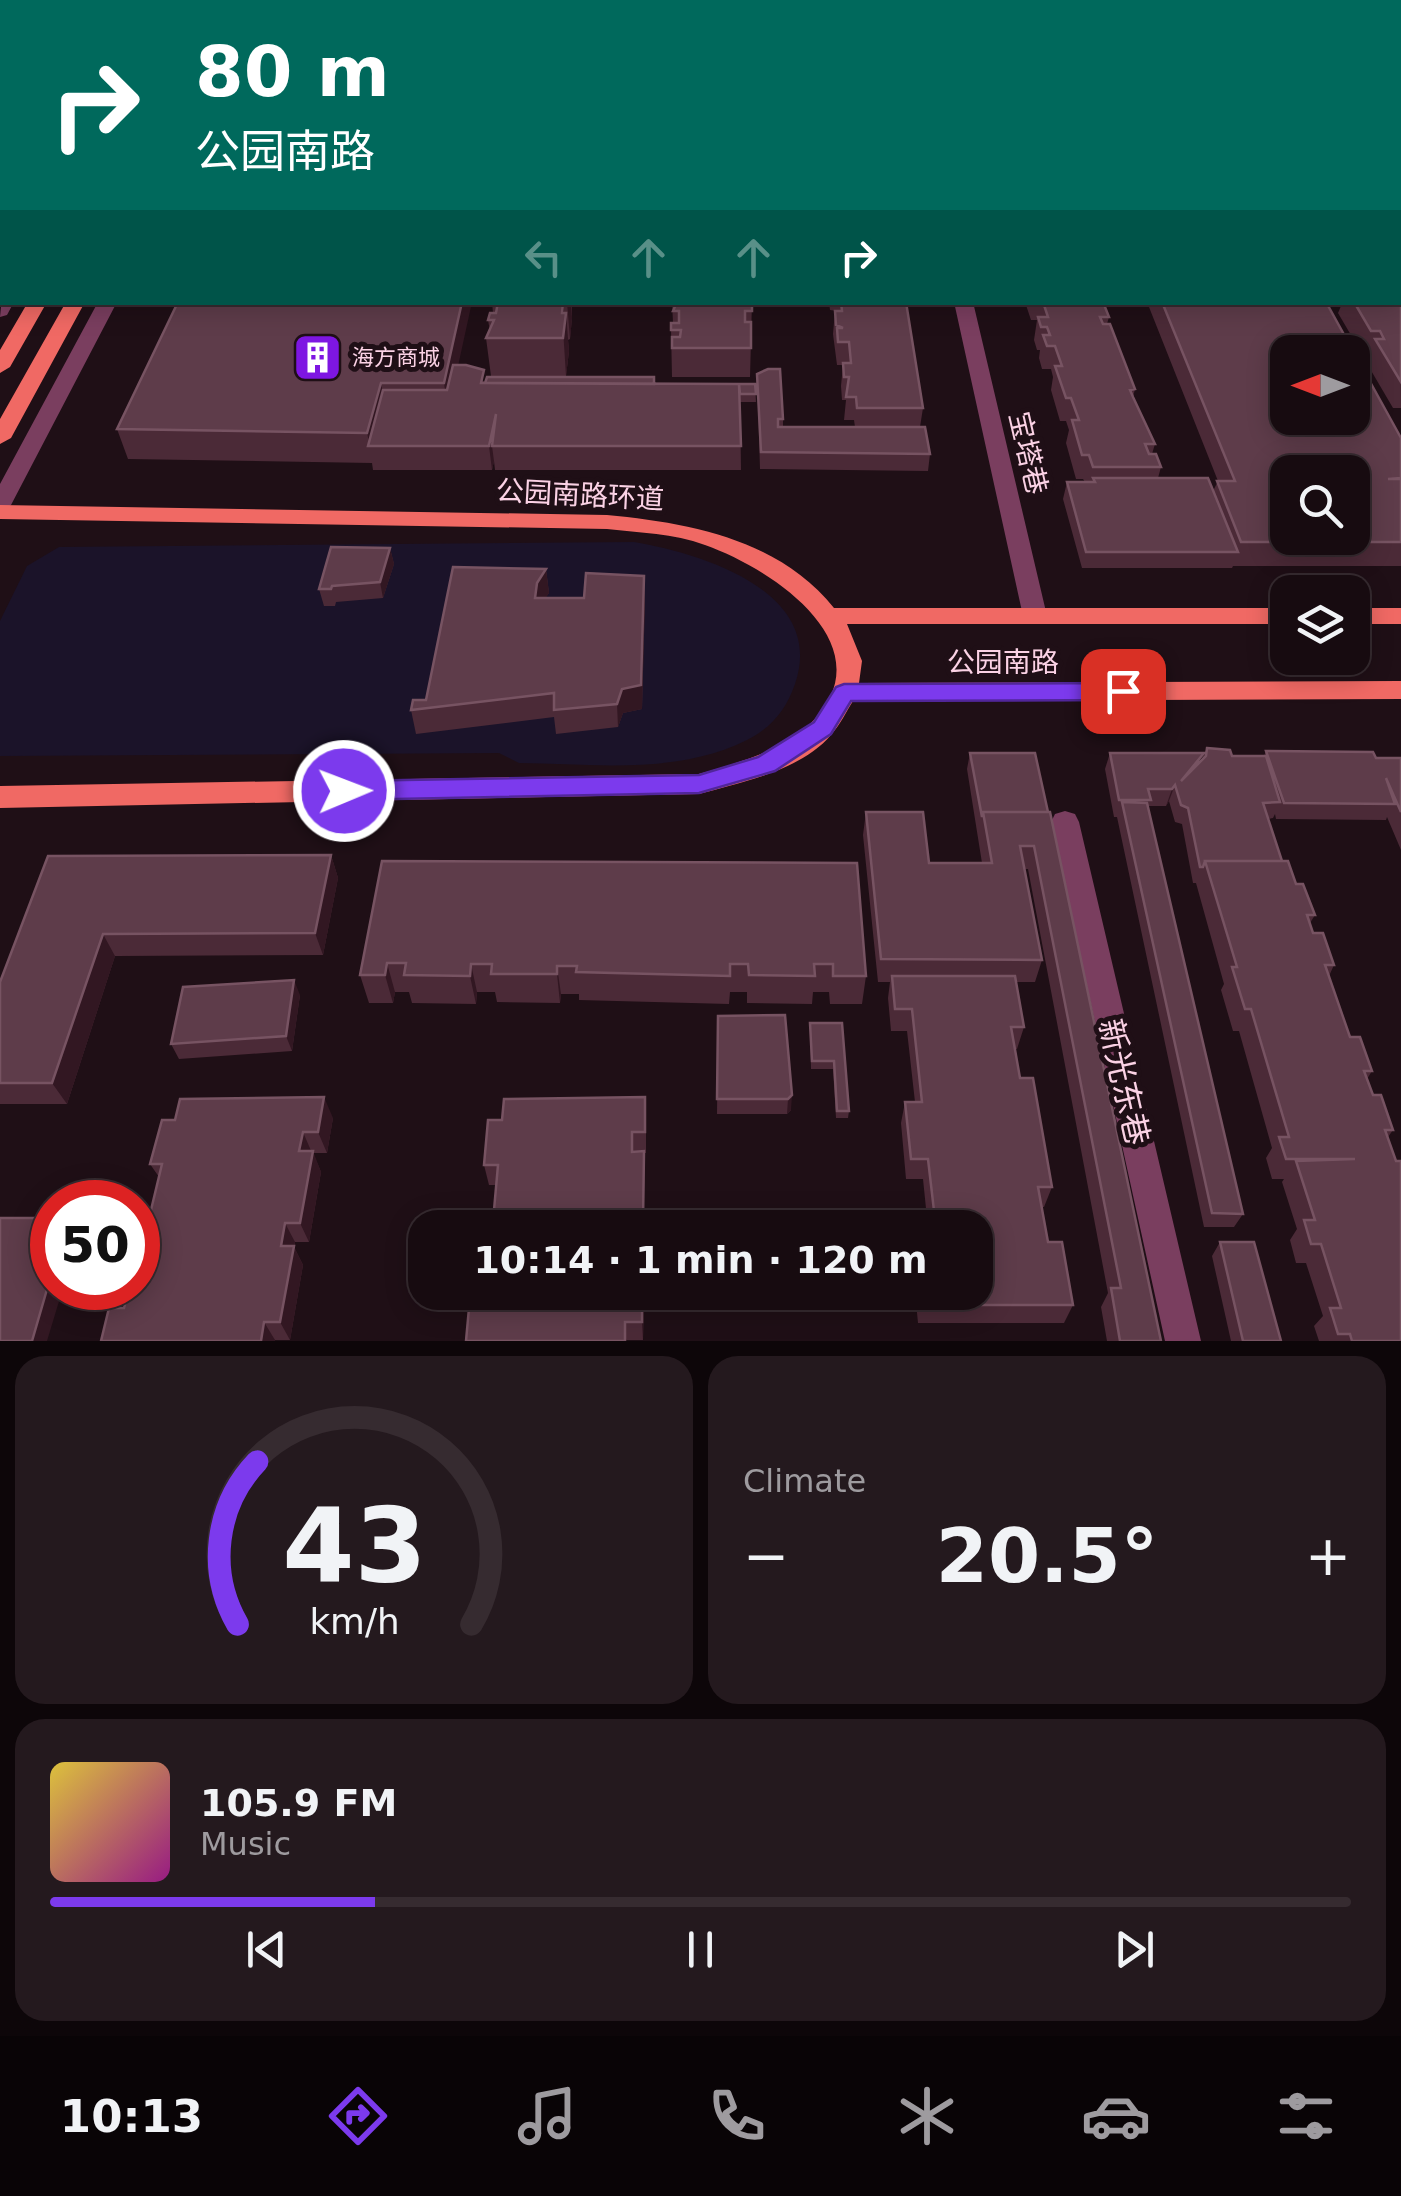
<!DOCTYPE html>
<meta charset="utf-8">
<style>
body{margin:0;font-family:"DejaVu Sans","Noto Sans SC",sans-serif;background:#24191e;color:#f1f3f6;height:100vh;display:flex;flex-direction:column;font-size:38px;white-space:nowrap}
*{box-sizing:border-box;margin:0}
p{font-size:32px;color:#9e9b9f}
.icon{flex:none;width:55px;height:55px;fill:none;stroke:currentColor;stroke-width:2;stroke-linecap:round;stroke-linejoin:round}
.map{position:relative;height:1341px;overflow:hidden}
.side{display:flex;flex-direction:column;gap:15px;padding:15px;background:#0d0609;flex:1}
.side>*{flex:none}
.hud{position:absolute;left:0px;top:0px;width:1402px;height:305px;box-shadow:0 5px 25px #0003,0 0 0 2px #362b30;background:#00695c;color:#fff;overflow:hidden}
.needle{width:65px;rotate:270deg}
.tools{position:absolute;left:1270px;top:335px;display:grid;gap:20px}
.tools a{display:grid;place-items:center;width:100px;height:100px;border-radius:20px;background:#170b10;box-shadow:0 5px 25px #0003,0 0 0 2px #362b30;font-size:50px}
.speed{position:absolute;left:30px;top:1180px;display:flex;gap:20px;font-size:50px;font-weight:700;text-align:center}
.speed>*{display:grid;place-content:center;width:130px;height:130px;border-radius:50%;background:#170b10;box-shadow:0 5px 25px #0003,0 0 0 2px #362b30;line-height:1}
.speed .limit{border:15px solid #d22;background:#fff;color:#111}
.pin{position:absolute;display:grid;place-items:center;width:85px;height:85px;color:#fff;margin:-42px;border-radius:20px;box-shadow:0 5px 15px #0006}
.me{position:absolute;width:110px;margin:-55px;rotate:89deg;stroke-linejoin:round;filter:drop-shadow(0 0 8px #0008)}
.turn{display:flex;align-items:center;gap:35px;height:210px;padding:0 30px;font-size:45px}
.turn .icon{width:130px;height:130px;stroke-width:2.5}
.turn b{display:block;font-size:70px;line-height:85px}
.lanes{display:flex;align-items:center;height:95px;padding:0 30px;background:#0003;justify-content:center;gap:50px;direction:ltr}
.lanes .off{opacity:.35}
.big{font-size:75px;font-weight:700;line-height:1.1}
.side .widget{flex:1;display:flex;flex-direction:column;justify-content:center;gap:15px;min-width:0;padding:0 35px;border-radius:30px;background:#24191e}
.side .dial{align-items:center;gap:0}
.dial svg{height:260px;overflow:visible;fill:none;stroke:#362b30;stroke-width:7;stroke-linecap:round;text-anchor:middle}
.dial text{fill:#f1f3f6;stroke:none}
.song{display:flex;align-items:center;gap:30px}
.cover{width:120px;height:120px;border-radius:15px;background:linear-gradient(135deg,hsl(50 70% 55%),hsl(310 70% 35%))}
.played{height:10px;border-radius:5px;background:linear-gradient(90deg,#7c3aed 25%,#362b30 25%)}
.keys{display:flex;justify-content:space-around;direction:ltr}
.heat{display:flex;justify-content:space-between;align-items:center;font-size:55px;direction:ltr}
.side .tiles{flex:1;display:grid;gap:15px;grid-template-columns:1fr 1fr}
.widget:last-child{grid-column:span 2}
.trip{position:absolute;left:408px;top:1210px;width:585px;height:100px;border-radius:30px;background:#170b10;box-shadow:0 5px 25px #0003,0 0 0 2px #362b30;font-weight:700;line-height:100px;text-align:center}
.menu{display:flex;height:160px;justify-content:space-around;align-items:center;background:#090406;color:#9e9b9f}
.menu .icon{width:70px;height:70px}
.menu .on{color:#7c3aed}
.menu b{font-size:45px;color:#f1f3f6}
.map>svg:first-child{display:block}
.green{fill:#1b1329}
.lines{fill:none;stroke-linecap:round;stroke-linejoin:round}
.minor{fill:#7a3e5f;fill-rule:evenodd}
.major{fill:#f06964;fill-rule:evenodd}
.wall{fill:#4b2a37;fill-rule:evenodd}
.shaded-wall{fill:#321722}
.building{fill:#5e3c4a;stroke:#775362;stroke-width:2.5;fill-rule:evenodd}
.route{fill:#7c3aed;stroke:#51269a;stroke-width:2.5}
.labels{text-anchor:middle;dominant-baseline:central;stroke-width:10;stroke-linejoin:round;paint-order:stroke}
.far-poi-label{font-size:22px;fill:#fbd2e5;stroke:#1f0f16;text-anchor:start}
.street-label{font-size:28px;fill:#fbd2e5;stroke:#1f0f16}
.near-street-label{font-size:32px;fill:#fbd2e5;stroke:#1f0f16}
</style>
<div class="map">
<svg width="1401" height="1341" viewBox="0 0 1401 1341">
<rect width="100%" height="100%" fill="#1f0f16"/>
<path class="green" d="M634,542C700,553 827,591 795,684C786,710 771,728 747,740C677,775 595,764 519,763L499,753L0,756V621L27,566L59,547Z"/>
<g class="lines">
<path class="minor" d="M0,170H2V180H0Z
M2,297V302H14L7,315L0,317Z
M98,302H117L11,505L0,512V484Z
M954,302H973L1047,616L1035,624L1023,616Z
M1065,811L1075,814L1079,822L1201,1341H1165L1051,822L1055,814Z"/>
<path class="major" d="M28,302H47L10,367L0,373V350Z
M66,302H85L11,438L0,444V419Z
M0,505L607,515C690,523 778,539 834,608H1288V624H847L862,661L859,683L1401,681V699L853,701C846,712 840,725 831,735C800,771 742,782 699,794L0,808V786L699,774C737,763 781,752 810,724C889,647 773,569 705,545C673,533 640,533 607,529L0,519Z
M1352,608H1401V624H1352Z"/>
</g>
<path class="wall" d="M1061,0H1240V2H1062Z
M1257,0H1401V79L1400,2H1256Z
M1400,126L1401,128V200L1400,198Z
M1400,247L1401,408H1393L1366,362L1369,354H1362L1338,313L1341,306H1334L1333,302H1400Z
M492,302H575V306H572V318L570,339L568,340L569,351L566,376H491L486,338L490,331L488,320L493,313Z
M672,302H752L750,377H672L671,330L673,323Z
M829,302H906L923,408L920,427L930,454L928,471L760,469L757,374L783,419V427H855L854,420H844L846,400H842L841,386L843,365H837L833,334L835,311H837L830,310Z
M1025,302H1103L1109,317L1107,324L1135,389L1133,397L1155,444L1152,454L1161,467L1158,478L1213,491L1218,481L1147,302H1326L1401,438V566H1233L1232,568H1082L1063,499L1067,482H1085L1083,479H1076L1066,443L1069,430L1066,421H1060L1051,390L1053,377L1051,369H1042L1039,358L1040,350H1037L1034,340L1037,320H1031ZM1288,472H1352V538H1288Z
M459,365L485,382L755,384L756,402H740L741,470H495L494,461L492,470H373L372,463L128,459L117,429Z
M390,548L394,564L383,598L336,602L335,606H324L319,589Z
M546,569L549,593L545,598L645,600L642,709L623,713L618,727L556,734L554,717L416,734L411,710L426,700Z
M1207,748L1232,756H1264L1266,751L1376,758H1401V850L1387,817L1386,820L1276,819L1275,814L1273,818L1268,819L1282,861L1315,915L1310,923L1313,933L1334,965L1329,976L1350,1037L1372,1071L1367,1079L1373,1095L1393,1130L1388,1137L1401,1341H1319L1314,1326L1323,1316L1306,1263H1296L1290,1240L1297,1229L1282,1182L1284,1179H1272L1266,1158L1272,1148L1239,1031H1233L1221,990L1224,984L1196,883H1193L1182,824L1175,822L1169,801L1166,806H1149L1148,809L1243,1214L1234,1227H1204L1117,817H1114L1105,769L1110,753L1201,761Z
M970,753H1035L1161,1341H1107L1101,1307L1108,1293L1028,869H1024L1042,960L1035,982H1016L1024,1027L1017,1049H1015L1020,1078L1052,1187L1044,1207H1042L1048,1242L1073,1305L1064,1323H918L915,1292H975V1228H928L923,1179H906L901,1123L905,1102H915L907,1031H891L888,998L890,982H878L863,835L866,812L929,863H982L967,769Z
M331,855L338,878L323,955L115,956L67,1104H0V982L48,856Z
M382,861L857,863L866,976L862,1004H830L829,992H813L812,1004L747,1003V992H730L729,1004L579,1000V994H561L560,1003L497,1002L495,992H477L476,1004L412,1003L409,992H395L393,1003H369L360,975Z
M300,995L292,1051L179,1059L171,1044Z
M785,1015L791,1110L787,1114H717L718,1016Z
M810,1023H842L849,1111L848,1118H836L833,1069H811Z
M333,1118L327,1153H313L321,1172L309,1242H295L294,1247L303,1265L290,1340H275L124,1308L159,1177L150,1164Z
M646,1118V1153H644V1228H477L494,1210L496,1185H489L484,1165Z
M1220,1242L1281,1341H1231L1212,1256Z
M485,1292H644L643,1340H627L484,1308Z"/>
<path class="shaded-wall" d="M462,302H472L448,412L444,383Z
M563,302L565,326L566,313L569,351L566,376L562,313Z
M567,302H571L572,318L570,339Z
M381,383L387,412L370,446L367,433Z
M496,414L492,446L494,461L492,470L489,446Z
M390,548L394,564L383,598L380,582Z
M546,569L549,593L540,607L535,598L537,583Z
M644,576L645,600L642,709L623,713L618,727L617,704Z
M1175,785L1169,801L1166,806L1172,789Z
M331,855L338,878L323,955L315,933Z
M103,934L115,956L67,1104L52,1083Z
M387,963L395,992L393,1003L385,975Z
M471,964L477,992L476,1004L470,976Z
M557,966L561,994L560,1003L557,974Z
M294,980L300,995L292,1051L286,1036Z
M792,1095L791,1110L787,1114L788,1099Z
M324,1097L333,1118L327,1153L318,1132Z
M303,1132L312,1153L299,1151Z
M313,1151L321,1172L309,1242L300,1223Z
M644,1151L645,1172L643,1228Z
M285,1223L295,1242L294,1247L303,1265L290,1340L280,1322L281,1246Z
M52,1272V1288H63L47,1341H32Z
M642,1292H644L643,1340L642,1322Z
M264,1322L275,1340V1341H261Z"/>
<path class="building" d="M929,0H972L973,2H930Z
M1013,0H1050L1051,2H1014Z
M1270,0H1401V53L1400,2H1272Z
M1400,263H1401V382L1375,339H1384L1380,331H1371L1354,302H1400Z
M178,302H462L444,383H381L367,433L117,429Z
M498,302H563L562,313H566L563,338H486L494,320H488L490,313H496Z
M677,302H752V311H745V322H751V348H672V337H680L681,330H671V323H679V311H673Z
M841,302H906L923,408H857L856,397H846L849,377H844L843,363H851L849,342H838L837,328H843L836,325L835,311H842Z
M1043,302H1103L1109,317H1100L1103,324H1110L1135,389L1130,390L1133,397L1155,444H1145L1149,454H1156L1161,467H1093L1089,455H1082L1072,420H1079L1071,398H1066L1055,366H1062L1055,346H1047L1043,335H1050L1047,327H1041L1038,317H1048Z
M1162,302H1326L1401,438V478L1388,479H1401V542H1241L1217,481H1235ZM1288,352H1352V418H1288ZM1288,472H1352V488L1357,496H1352V538H1288V496H1281L1274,480H1288Z
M453,365H466L484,370L481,383L739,384L741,446H492L496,414L489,446H368L383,390H447Z
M768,369H780L783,419H778V427H925L930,454L761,452L757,374Z
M487,377H654V384L485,383Z
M739,384H755L756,394H740Z
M1093,478H1208L1238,552H1086L1067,482H1095Z
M331,547L390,548L380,582L332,586L331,589H319Z
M453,567L546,569L537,583L535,598H584L586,573L644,576L641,685L622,689L617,704L554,710V693L411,710L413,700H426Z
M1207,748L1230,750L1232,756H1266L1280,802L1263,803L1282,861H1205L1203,867H1200L1188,808L1181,805L1175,785L1172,789H1148L1151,800H1119L1110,753H1204L1181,781L1206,756Z
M1266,751L1373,752L1376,758H1401V812L1386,778L1395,804L1284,803Z
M970,753H1035L1048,812H983L982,817Z
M1122,802L1147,803L1243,1214L1212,1213Z
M866,812H923L929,863H992L983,812H1050L1161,1341H1120L1111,1288H1121L1034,846H1020L1042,960L881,959Z
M331,855L315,933L103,934L52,1083H0V982L48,856Z
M382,861L857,863L866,976H833V964H814L815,976L749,975L748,964H730V976L576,972L577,966H557V974H491L492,964H471L470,976L404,975L406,963H387L385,975H360Z
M1205,861H1288L1296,884H1303L1315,915H1307L1313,933H1323L1334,965H1325L1350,1037H1360L1372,1071H1364L1373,1095H1381L1393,1130H1385L1396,1161H1401V1341H1352L1350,1334H1338L1330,1308H1341L1321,1244H1311L1304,1220H1315L1296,1161L1355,1159H1286L1279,1137H1289L1251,1009H1245L1232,967H1237Z
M892,976H1015L1024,1027H1011L1020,1078H1033L1052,1187H1038L1048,1242H1062L1073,1305H923L922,1292H975V1228H936L928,1159H911L905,1102H922L912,1009H895Z
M294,980L286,1036L171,1044L183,987Z
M785,1015L792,1095L788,1099H717L718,1016Z
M810,1023H842L849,1111H837L834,1061H812Z
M324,1097L318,1132H303L299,1151H313L300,1223H285L281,1246H294L280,1322H264L261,1341H101L109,1308H124L129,1288H138V1210H151L162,1164H150L162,1120H175L180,1099Z
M645,1097V1132H632V1152L644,1151L643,1223H629V1228H477L478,1210H494L498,1165H484L488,1120H502L504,1099Z
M0,1218H52V1272L32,1341H0Z
M1220,1242H1254L1281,1341H1243Z
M485,1292H642V1322H625V1341H466L469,1308H484Z"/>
<path class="route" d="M1123,683L1134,691L1123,700L851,701L831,734L775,771L699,793L344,800L336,798L332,791L336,784L344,781L699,775L758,757L814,722L836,687L844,684Z"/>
<defs>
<symbol id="building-square" viewBox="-11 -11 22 22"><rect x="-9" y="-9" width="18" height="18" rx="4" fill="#7e16e2" stroke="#1f0f16"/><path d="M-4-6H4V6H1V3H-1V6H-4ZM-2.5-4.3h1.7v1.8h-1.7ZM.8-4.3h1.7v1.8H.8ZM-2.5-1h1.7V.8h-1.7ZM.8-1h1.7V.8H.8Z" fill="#fff"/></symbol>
</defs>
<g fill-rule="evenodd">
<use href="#building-square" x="290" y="330" width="55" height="55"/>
</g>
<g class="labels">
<g class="far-poi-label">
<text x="352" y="357">海方商城</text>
</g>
<g class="street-label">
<text transform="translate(1028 453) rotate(77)">宝塔巷</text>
<text transform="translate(580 495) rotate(3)">公园南路环道</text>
<text x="1003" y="662">公园南路</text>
</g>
<g class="near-street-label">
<text transform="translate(1124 1082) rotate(77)">新光东巷</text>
</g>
</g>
</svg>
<div class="tools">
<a><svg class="needle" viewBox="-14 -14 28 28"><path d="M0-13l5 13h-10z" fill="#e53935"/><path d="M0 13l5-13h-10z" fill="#9e9b9f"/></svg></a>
<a><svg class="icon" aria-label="search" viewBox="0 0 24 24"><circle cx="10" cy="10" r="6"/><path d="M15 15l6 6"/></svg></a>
<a><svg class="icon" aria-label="layers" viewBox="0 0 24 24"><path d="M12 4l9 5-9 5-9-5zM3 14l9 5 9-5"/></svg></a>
</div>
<div class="speed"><div class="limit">50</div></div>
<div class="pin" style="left:1123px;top:691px;background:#d93025"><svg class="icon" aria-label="arrive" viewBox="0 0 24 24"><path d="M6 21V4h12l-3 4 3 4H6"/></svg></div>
<svg class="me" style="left:344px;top:791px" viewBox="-20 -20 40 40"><circle r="17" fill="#7c3aed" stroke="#fff" stroke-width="3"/><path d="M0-11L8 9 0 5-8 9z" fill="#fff"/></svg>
<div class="trip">10:14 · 1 min · 120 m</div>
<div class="hud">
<div class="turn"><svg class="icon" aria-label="right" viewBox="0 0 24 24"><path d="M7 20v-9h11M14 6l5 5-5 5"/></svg><div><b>80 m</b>公园南路</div></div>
<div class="lanes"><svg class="icon off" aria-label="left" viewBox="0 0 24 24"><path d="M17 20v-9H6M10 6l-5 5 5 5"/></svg><svg class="icon off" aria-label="ahead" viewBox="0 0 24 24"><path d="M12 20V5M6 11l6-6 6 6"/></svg><svg class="icon off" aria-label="ahead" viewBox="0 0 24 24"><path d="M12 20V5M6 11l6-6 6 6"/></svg><svg class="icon" aria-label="right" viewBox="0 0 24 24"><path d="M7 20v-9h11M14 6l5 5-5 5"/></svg></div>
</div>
</div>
<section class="side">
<div class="tiles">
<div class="widget dial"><svg viewBox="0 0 100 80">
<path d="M14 69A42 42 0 1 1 86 69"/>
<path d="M14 69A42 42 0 0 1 20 19" stroke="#7c3aed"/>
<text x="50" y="56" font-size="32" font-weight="700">43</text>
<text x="50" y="72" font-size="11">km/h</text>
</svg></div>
<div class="widget"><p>Climate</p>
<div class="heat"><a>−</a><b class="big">20.5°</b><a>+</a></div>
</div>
<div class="widget">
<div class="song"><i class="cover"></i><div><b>105.9 FM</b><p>Music</p></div></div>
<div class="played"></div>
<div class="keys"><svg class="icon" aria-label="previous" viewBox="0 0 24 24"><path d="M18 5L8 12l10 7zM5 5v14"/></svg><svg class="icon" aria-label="pause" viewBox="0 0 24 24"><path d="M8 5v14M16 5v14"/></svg><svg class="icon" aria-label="next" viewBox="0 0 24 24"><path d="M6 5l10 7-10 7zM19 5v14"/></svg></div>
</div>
</div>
</section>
<nav class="menu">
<b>10:13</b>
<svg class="icon on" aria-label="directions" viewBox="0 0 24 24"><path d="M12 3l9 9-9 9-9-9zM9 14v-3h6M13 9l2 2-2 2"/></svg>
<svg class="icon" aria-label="music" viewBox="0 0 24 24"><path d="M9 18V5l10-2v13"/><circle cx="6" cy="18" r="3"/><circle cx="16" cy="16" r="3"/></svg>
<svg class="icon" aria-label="phone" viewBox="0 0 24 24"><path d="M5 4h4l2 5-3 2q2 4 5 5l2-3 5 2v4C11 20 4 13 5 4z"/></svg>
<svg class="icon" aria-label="climate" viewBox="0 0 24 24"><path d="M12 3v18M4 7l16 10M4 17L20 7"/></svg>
<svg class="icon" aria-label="car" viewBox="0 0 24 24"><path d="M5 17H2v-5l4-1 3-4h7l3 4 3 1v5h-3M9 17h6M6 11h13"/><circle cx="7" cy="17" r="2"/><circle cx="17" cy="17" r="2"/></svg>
<svg class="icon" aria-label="filters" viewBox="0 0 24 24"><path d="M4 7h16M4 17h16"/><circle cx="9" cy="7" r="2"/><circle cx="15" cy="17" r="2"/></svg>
</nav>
